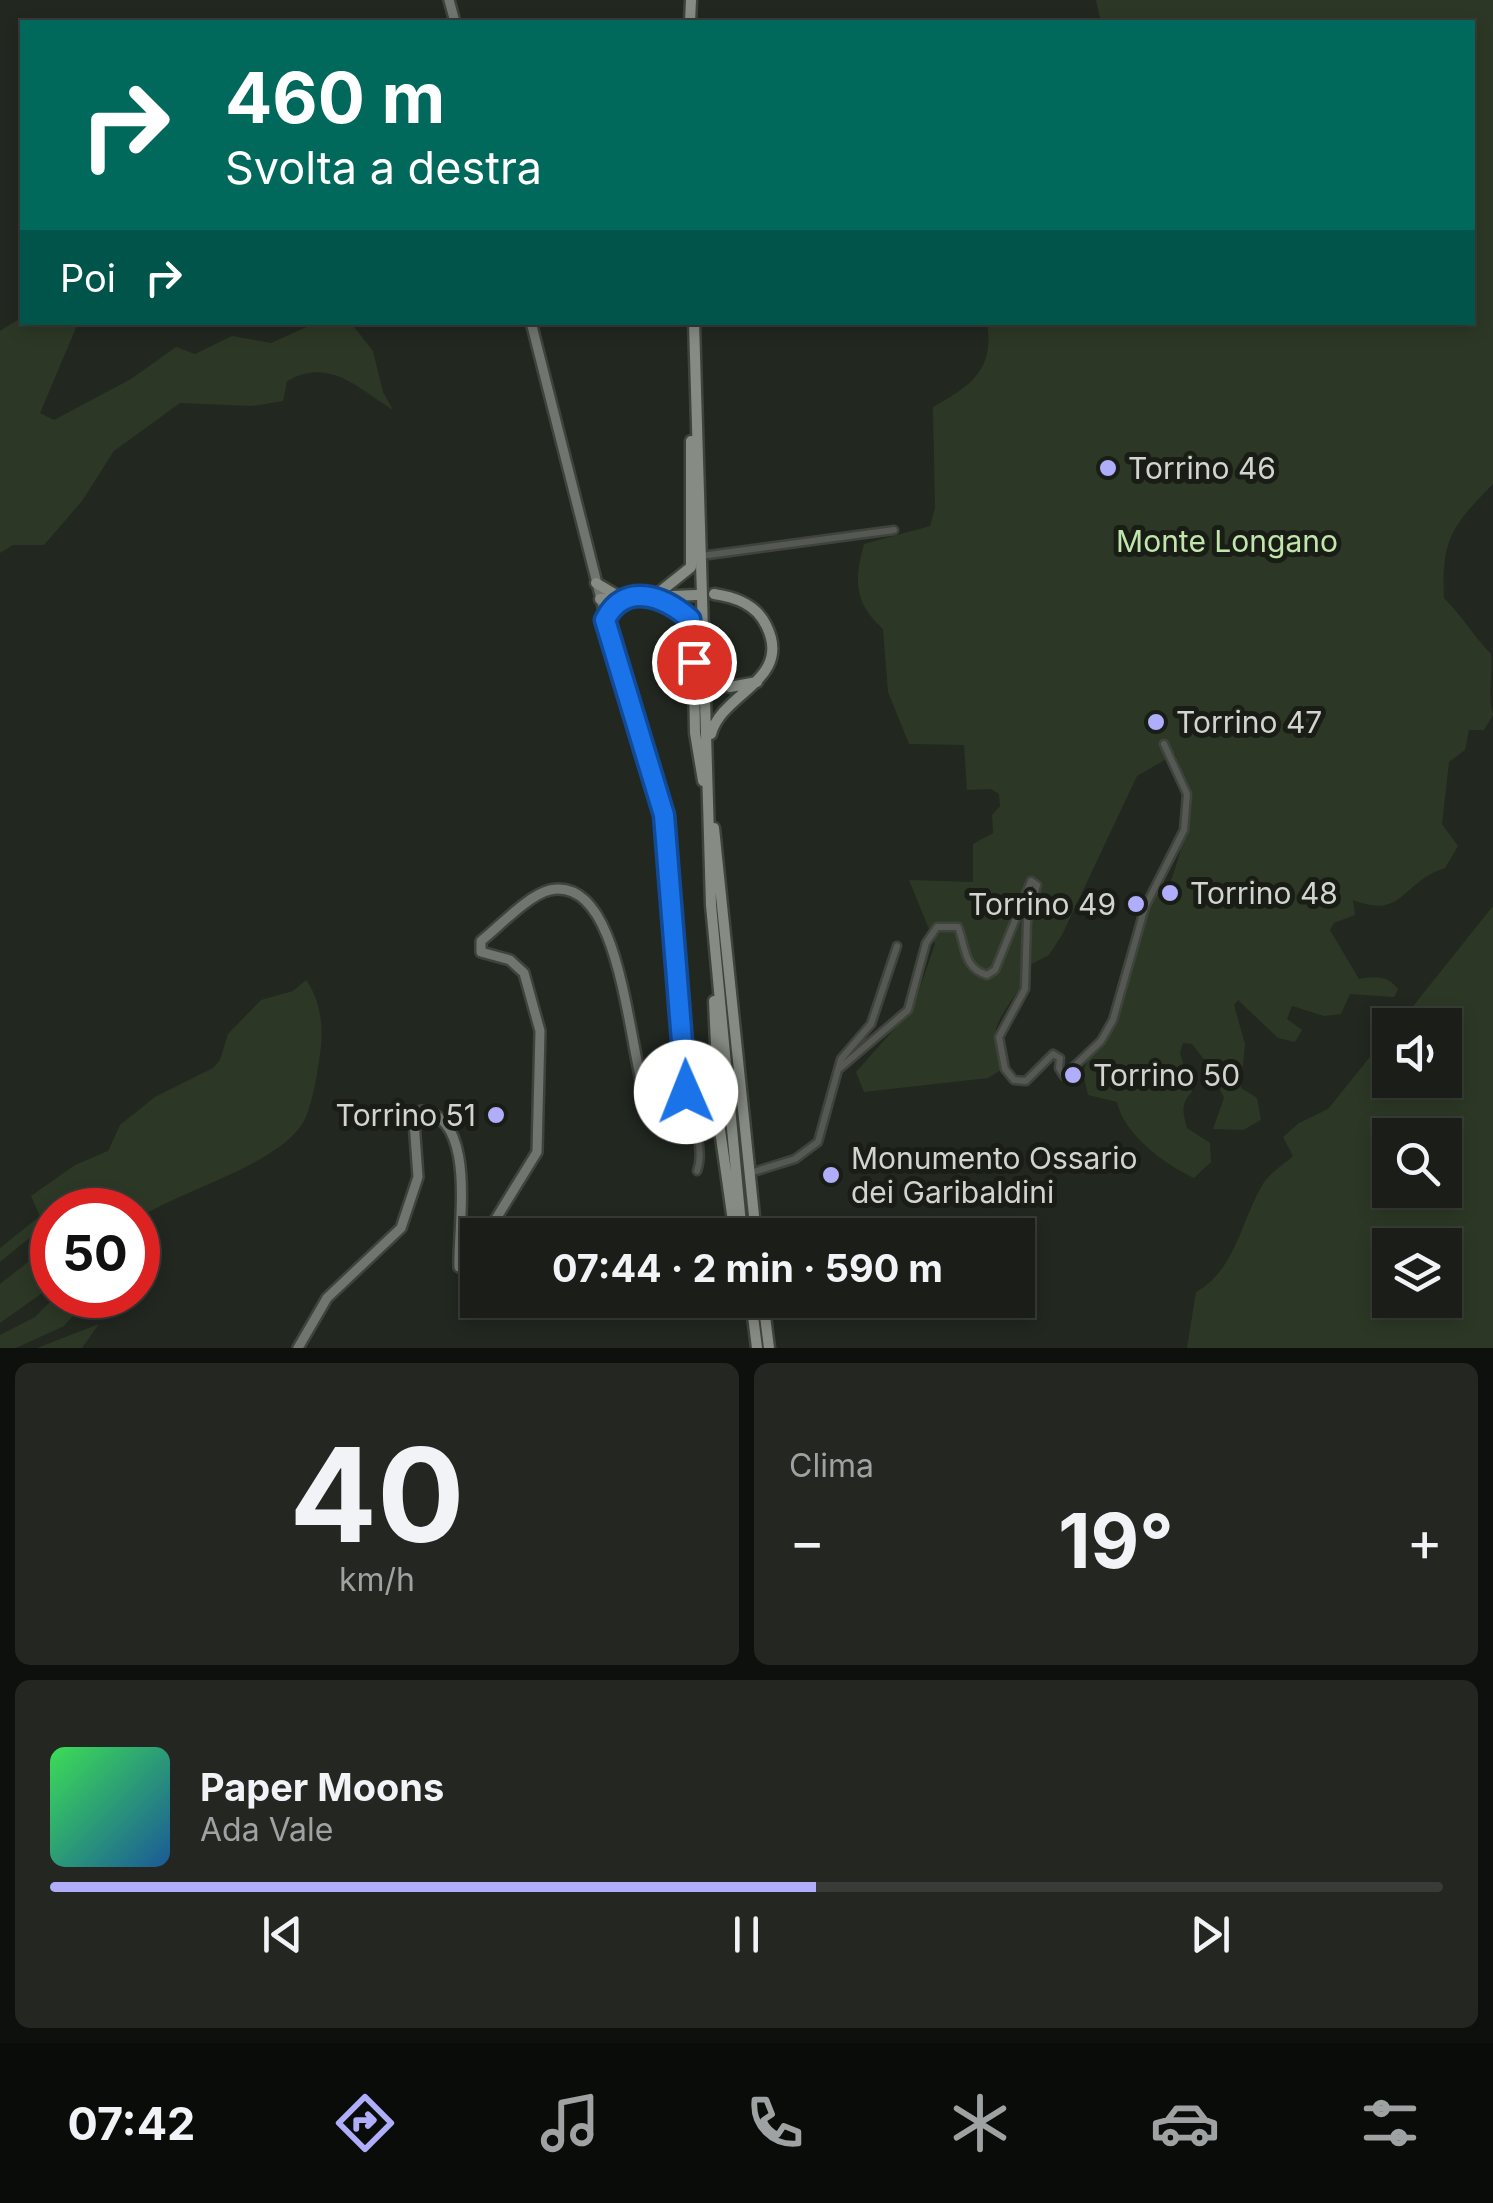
<!DOCTYPE html>
<html lang="it">
<meta charset="utf-8">
<style>
body{margin:0;font-family:Inter,sans-serif;background:#232621;color:#f1f3f6;height:100vh;display:flex;flex-direction:column;font-size:38px;white-space:nowrap}
*{box-sizing:border-box;margin:0}
p{font-size:32px;color:#9fa2a2}
.icon{flex:none;width:55px;height:55px;fill:none;stroke:currentColor;stroke-width:2;stroke-linecap:round;stroke-linejoin:round}
.map{position:relative;height:1348px;overflow:hidden}
.side{display:flex;flex-direction:column;gap:15px;padding:15px;background:#0e100d;flex:1}
.side>*{flex:none}
.hud{position:absolute;left:20px;top:20px;width:1455px;height:305px;border-radius:0px;box-shadow:0 5px 15px #0003,0 0 0 2px #383b37;background:#00695c;color:#fff;overflow:hidden}
.controls{position:absolute;left:1372px;top:1008px;display:grid;gap:20px}
.controls a{display:grid;place-items:center;width:90px;height:90px;border-radius:0px;background:#1a1d18;box-shadow:0 5px 15px #0003,0 0 0 2px #383b37;font-size:50px}
.speed{position:absolute;left:30px;top:1188px;display:flex;gap:20px;font-size:50px;font-weight:700;text-align:center}
.speed>*{display:grid;place-content:center;width:130px;height:130px;border-radius:50%;background:#1a1d18;box-shadow:0 5px 15px #0003,0 0 0 2px #383b37;line-height:1}
.speed .limit{border:15px solid #d22;background:#fff;color:#111}
.pin{position:absolute;display:grid;place-items:center;width:85px;height:85px;color:#fff;margin:-42px;border:5px solid #fff;border-radius:50%;box-shadow:0 2px 10px #0007}
.me{position:absolute;width:110px;margin:-55px;rotate:359deg;stroke-linejoin:round;filter:drop-shadow(0 0 8px #0008)}
.turn{display:flex;align-items:center;gap:35px;height:210px;padding:0 40px;font-size:45px}
.turn .icon{width:130px;height:130px;stroke-width:2.5}
.turn b{display:block;font-size:70px;line-height:85px}
.then{display:flex;align-items:center;height:95px;padding:0 40px;background:#0003;gap:20px;font-size:38px}
.big{font-size:75px;font-weight:700;line-height:1.1}
.side .widget{flex:1;display:flex;flex-direction:column;justify-content:center;gap:15px;min-width:0;padding:0 35px;border-radius:15px;background:#232621}
.side .dial{align-items:center;gap:0}
.dial b{font-size:130px;line-height:1}
.song{display:flex;align-items:center;gap:30px}
.cover{width:120px;height:120px;border-radius:15px;background:linear-gradient(135deg,hsl(130 70% 55%),hsl(210 70% 35%))}
.played{height:10px;border-radius:5px;background:linear-gradient(90deg,#b0aefa 55%,#383b37 55%)}
.keys{display:flex;justify-content:space-around;direction:ltr}
.heat{display:flex;justify-content:space-between;align-items:center;font-size:55px;direction:ltr}
.side .tiles{flex:1;display:grid;gap:15px;grid-template-columns:1fr 1fr}
.widget:last-child{grid-column:span 2}
.trip{position:absolute;left:460px;top:1218px;width:575px;height:100px;border-radius:0px;background:#1a1d18;box-shadow:0 5px 15px #0003,0 0 0 2px #383b37;font-weight:700;line-height:100px;text-align:center}
.dock{display:flex;height:160px;justify-content:space-around;align-items:center;background:#0a0c0a;color:#9fa2a2}
.dock .icon{width:70px;height:70px}
.dock .selected{color:#b0aefa}
.dock b{font-size:45px;color:#f1f3f6}
.map>svg:first-child{display:block}
.green{fill:#2c3825;fill-rule:evenodd}
.lines{fill:none;stroke-linecap:round;stroke-linejoin:round}
.street-casing{stroke:#3e433c;stroke-width:11}
.secondary-casing{stroke:#3e433c;stroke-width:14}
.primary-casing{stroke:#3e433c;stroke-width:15}
.street{stroke:#565854;stroke-width:6}
.secondary{stroke:#71756f;stroke-width:9}
.primary{stroke:#868b83;stroke-width:10}
.route-casing{stroke:#114b97;stroke-width:25}
.route{stroke:#1a73e8;stroke-width:18}
.poi-dot{fill:#b0aefa;stroke:#191d16;stroke-width:4}
.labels{text-anchor:middle;dominant-baseline:central;stroke-width:10;stroke-linejoin:round;paint-order:stroke}
.poi-label{font-size:30px;fill:#d1d4cf;stroke:#191d16;text-anchor:start}
.park-label{font-size:30px;fill:#c0e6ac;stroke:#191d16}
</style>
<div class="map">
<svg width="1493" height="1348" viewBox="0 0 1493 1348">
<rect width="100%" height="100%" fill="#222720"/>
<path class="green" d="M1096,0H1493V484C1454,524 1441,537 1444,598C1462,616 1473,635 1491,654C1493,676 1487,694 1493,715L1484,730H1469L1465,750L1449,762L1442,824L1458,846L1445,868C1401,882 1404,920 1353,900L1355,915L1334,923L1330,930L1359,979C1374,976 1388,975 1398,989L1394,997L1350,994L1341,1014L1324,1016L1292,1006L1287,1019L1302,1030L1295,1042L1278,1038L1238,1000L1234,1005L1245,1044L1241,1088L1257,1098L1261,1120L1243,1130L1213,1129L1224,1098L1209,1066L1192,1044L1183,1043L1180,1053L1192,1092C1180,1104 1183,1113 1187,1128L1210,1143L1211,1162L1194,1178C1165,1165 1123,1133 1117,1102L1088,1095L1083,1073L1089,1055L1117,1019L1141,924L1155,892L1166,894C1184,848 1197,800 1175,754L1137,776L1062,935L1049,955L1026,967C1024,994 997,1010 995,1036C995,1047 999,1060 1001,1070L988,1078L864,1092L856,1072L913,1008L935,944L909,880L973,882V844L993,833L992,815L1000,806L999,794L991,789L967,790L964,745L909,744L888,692L883,629C854,603 854,581 864,544L930,526L935,508L933,407C970,386 995,370 987,323L1472,322V22H1101Z
M22,317V322L78,323L40,413L54,420L131,379L176,347L195,354L232,336L271,343L315,323H351L373,351L383,392L393,410C357,387 329,357 287,381L283,401L252,406L180,403L114,451L82,501L44,545H13L0,553V331Z
M1493,906V1348H1187L1196,1292C1236,1270 1241,1220 1263,1184C1269,1174 1284,1164 1293,1156L1283,1137L1299,1123L1328,1109L1390,1032V1080H1445V1025H1398ZM1445,1135V1190H1390V1135ZM1445,1245V1300H1390V1245Z
M306,980C321,1000 324,1030 320,1054C317,1074 314,1095 307,1114C290,1163 178,1190 138,1219V1210H52V1227L28,1239L0,1262V1248L40,1216L31,1196L75,1165L108,1151L120,1125L155,1097L213,1068L220,1060L228,1034L261,1000L293,991Z
M52,1243V1286L0,1323V1284Z
M57,1295H92L64,1326L16,1348H0V1335L35,1317Z
M99,1324L82,1348H37Z"/>
<g class="lines">
<defs>
<path id="street" d="M701,556L894,530
M840,1068L908,1010L926,943L937,927H958C966,947 963,968 987,975L995,970L1031,881L1037,885L1027,921L1025,989L999,1037L1005,1069L1014,1080L1026,1081L1053,1054L1060,1058L1059,1068L1064,1076L1101,1041L1113,1020L1145,907L1184,830L1187,794L1164,744
M681,1103C696,1117 704,1152 697,1171
M750,1173L795,1159L818,1142L841,1059L871,1024L897,946"/>
<path id="secondary" d="M449,0L455,22
M486,1235L537,1152L540,1031L524,973L510,960L481,952V941C499,927 528,895 550,890C626,874 628,1067 650,1109L664,1113C685,1107 687,1091 688,1071L660,791L627,702L531,322
M298,1348L327,1298L401,1228L418,1177L414,1121L421,1111C479,1116 457,1231 459,1267L469,1270L478,1252"/>
<path id="primary" d="M690,22L691,0
M694,322L711,905L742,1235
M596,583L618,596
M656,595L685,615L693,627L695,733L703,781
M656,595L691,567V441
M600,599L696,595
M605,620L623,598
M708,661L715,676L730,687L757,682
M711,734C722,692 794,680 766,625C756,604 735,597 714,594
M714,828L756,1235
M714,1001L720,1130L735,1235
M751,1300L757,1348
M763,1300L769,1348"/>
</defs>
<use href="#street" class="street-casing"/>
<use href="#secondary" class="secondary-casing"/>
<use href="#primary" class="primary-casing"/>
<use href="#street" class="street"/>
<use href="#secondary" class="secondary"/>
<use href="#primary" class="primary"/>
</g>
<g class="lines">
<defs>
<path id="route" d="M686,1092L664,815L605,620C624,581 664,596 690,619L694,662"/>
</defs>
<use href="#route" class="route-casing"/>
<use href="#route" class="route"/>
</g>
<g class="poi-dot">
<circle cx="1108" cy="468" r="10"/>
<circle cx="1156" cy="722" r="10"/>
<circle cx="1170" cy="893" r="10"/>
<circle cx="1136" cy="904" r="10"/>
<circle cx="1073" cy="1075" r="10"/>
<circle cx="496" cy="1115" r="10"/>
<circle cx="831" cy="1175" r="10"/>
</g>
<g class="labels">
<g class="poi-label">
<text x="1128" y="468">Torrino 46</text>
<text x="1176" y="722">Torrino 47</text>
<text x="1190" y="893">Torrino 48</text>
<text x="1116" y="904" text-anchor="end">Torrino 49</text>
<text x="1093" y="1075">Torrino 50</text>
<text x="476" y="1115" text-anchor="end">Torrino 51</text>
<text x="851" y="1158">Monumento Ossario<tspan x="851" dy="34">dei Garibaldini</tspan></text>
</g>
<g class="park-label">
<text x="1227" y="541">Monte Longano</text>
</g>
</g>
</svg>
<div class="controls">
<a><svg class="icon" aria-label="sound" viewBox="0 0 24 24"><path d="M4 9h4l5-4v14l-5-4H4zM17 9q2 3 0 6"/></svg></a>
<a><svg class="icon" aria-label="search" viewBox="0 0 24 24"><circle cx="10" cy="10" r="6"/><path d="M15 15l6 6"/></svg></a>
<a><svg class="icon" aria-label="layers" viewBox="0 0 24 24"><path d="M12 4l9 5-9 5-9-5zM3 14l9 5 9-5"/></svg></a>
</div>
<div class="speed"><div class="limit">50</div></div>
<div class="pin" style="left:694px;top:662px;background:#d93025"><svg class="icon" aria-label="arrive" viewBox="0 0 24 24"><path d="M6 21V4h12l-3 4 3 4H6"/></svg></div>
<svg class="me" style="left:686px;top:1092px" viewBox="-20 -20 40 40"><circle r="19" fill="#fff"/><path d="M0-13L10 11 0 6-10 11z" fill="#1a73e8"/></svg>
<div class="trip">07:44 · 2 min · 590 m</div>
<div class="hud">
<div class="turn"><svg class="icon" aria-label="right" viewBox="0 0 24 24"><path d="M7 20v-9h11M14 6l5 5-5 5"/></svg><div><b>460 m</b>Svolta a destra</div></div>
<div class="then">Poi<svg class="icon" aria-label="right" viewBox="0 0 24 24"><path d="M7 20v-9h11M14 6l5 5-5 5"/></svg></div>
</div>
</div>
<section class="side">
<div class="tiles">
<div class="widget dial"><b>40</b><p>km/h</p></div>
<div class="widget"><p>Clima</p>
<div class="heat"><a>−</a><b class="big">19°</b><a>+</a></div>
</div>
<div class="widget">
<div class="song"><i class="cover"></i><div><b>Paper Moons</b><p>Ada Vale</p></div></div>
<div class="played"></div>
<div class="keys"><svg class="icon" aria-label="previous" viewBox="0 0 24 24"><path d="M18 5L8 12l10 7zM5 5v14"/></svg><svg class="icon" aria-label="pause" viewBox="0 0 24 24"><path d="M8 5v14M16 5v14"/></svg><svg class="icon" aria-label="next" viewBox="0 0 24 24"><path d="M6 5l10 7-10 7zM19 5v14"/></svg></div>
</div>
</div>
</section>
<nav class="dock">
<b>07:42</b>
<svg class="icon selected" aria-label="directions" viewBox="0 0 24 24"><path d="M12 3l9 9-9 9-9-9zM9 14v-3h6M13 9l2 2-2 2"/></svg>
<svg class="icon" aria-label="music" viewBox="0 0 24 24"><path d="M9 18V5l10-2v13"/><circle cx="6" cy="18" r="3"/><circle cx="16" cy="16" r="3"/></svg>
<svg class="icon" aria-label="phone" viewBox="0 0 24 24"><path d="M5 4h4l2 5-3 2q2 4 5 5l2-3 5 2v4C11 20 4 13 5 4z"/></svg>
<svg class="icon" aria-label="climate" viewBox="0 0 24 24"><path d="M12 3v18M4 7l16 10M4 17L20 7"/></svg>
<svg class="icon" aria-label="car" viewBox="0 0 24 24"><path d="M5 17H2v-5l4-1 3-4h7l3 4 3 1v5h-3M9 17h6M6 11h13"/><circle cx="7" cy="17" r="2"/><circle cx="17" cy="17" r="2"/></svg>
<svg class="icon" aria-label="filters" viewBox="0 0 24 24"><path d="M4 7h16M4 17h16"/><circle cx="9" cy="7" r="2"/><circle cx="15" cy="17" r="2"/></svg>
</nav>
